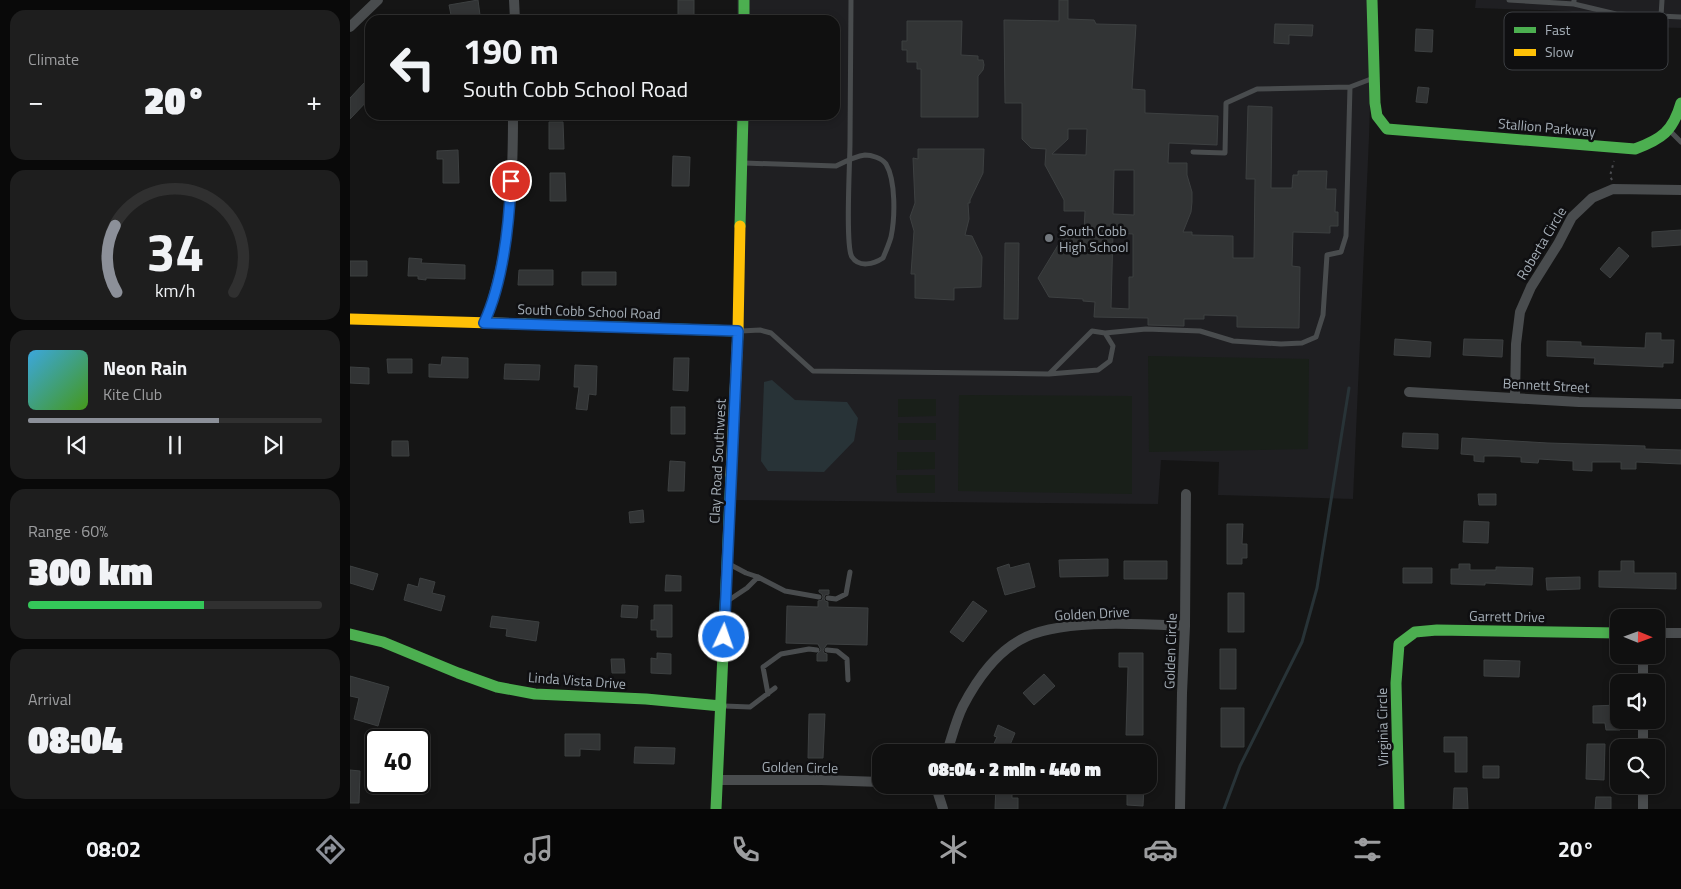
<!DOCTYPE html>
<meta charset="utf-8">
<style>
body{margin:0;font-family:"Titillium Web",sans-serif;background:#1e1e1e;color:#f1f3f6;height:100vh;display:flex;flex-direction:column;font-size:19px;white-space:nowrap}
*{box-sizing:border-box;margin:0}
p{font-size:16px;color:#9c9d9f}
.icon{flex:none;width:28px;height:28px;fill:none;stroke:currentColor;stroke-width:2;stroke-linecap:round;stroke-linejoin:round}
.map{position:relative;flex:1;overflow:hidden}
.sheet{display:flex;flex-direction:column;gap:10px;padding:10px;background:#090909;width:350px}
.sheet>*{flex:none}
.guide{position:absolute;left:15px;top:15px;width:475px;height:105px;border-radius:15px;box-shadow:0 2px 8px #0003,0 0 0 1px #303030;background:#101010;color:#f1f3f6;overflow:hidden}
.needle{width:32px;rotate:91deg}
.fabs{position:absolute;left:1260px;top:609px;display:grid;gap:10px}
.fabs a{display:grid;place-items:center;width:55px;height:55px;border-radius:10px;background:#101010;box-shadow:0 2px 8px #0003,0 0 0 1px #303030;font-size:25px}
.speed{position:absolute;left:15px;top:729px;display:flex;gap:10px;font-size:25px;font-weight:700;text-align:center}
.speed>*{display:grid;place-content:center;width:65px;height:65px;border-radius:50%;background:#101010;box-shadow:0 2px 8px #0003,0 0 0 1px #303030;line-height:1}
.speed .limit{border:2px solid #111;border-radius:8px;background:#fff;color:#111}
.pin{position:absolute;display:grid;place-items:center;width:42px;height:42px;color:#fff;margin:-21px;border:2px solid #fff;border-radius:50%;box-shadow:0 1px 5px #0007}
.me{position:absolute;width:55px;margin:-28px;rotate:3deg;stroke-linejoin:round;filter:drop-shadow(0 0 4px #0008)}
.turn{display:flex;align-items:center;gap:18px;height:105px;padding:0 15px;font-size:22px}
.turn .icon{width:65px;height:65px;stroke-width:2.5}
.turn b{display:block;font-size:35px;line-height:42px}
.big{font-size:38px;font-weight:800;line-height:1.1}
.sheet .tile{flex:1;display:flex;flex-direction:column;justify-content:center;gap:8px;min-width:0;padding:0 18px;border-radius:15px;background:#1e1e1e}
.sheet .dial{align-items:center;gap:0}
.dial svg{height:130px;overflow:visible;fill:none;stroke:#303030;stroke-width:7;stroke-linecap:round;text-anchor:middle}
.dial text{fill:#f1f3f6;stroke:none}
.song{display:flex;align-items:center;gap:15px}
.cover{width:60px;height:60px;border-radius:8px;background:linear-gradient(135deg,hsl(200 70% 55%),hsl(100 70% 35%))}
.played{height:5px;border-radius:2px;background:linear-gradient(90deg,#8c9099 65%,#303030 65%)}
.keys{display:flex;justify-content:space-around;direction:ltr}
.heat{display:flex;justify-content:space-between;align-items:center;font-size:28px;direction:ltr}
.charge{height:8px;border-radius:4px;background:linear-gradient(90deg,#34c759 60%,#303030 0)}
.trip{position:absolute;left:522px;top:744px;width:285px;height:50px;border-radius:15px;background:#101010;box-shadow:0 2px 8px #0003,0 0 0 1px #303030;font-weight:800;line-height:50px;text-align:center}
.tabs{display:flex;height:80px;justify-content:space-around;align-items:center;background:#060606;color:#9c9d9f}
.tabs .icon{width:35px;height:35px}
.tabs .on{color:#8c9099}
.tabs b{font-size:22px;color:#f1f3f6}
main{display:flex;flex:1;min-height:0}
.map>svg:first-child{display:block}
.built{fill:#1f1f22}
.green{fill:#191f19}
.water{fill:#283337}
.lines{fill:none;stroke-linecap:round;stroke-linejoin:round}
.stream{stroke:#283337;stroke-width:3}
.building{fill:#323435;stroke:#3d4041;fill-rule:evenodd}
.path{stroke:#4b4c50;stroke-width:2;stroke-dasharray:2.5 4;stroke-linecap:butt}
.lane{stroke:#494c4e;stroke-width:5}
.street{stroke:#494c4e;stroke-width:10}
.fast{stroke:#4caf50;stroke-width:11}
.slow{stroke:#ffc107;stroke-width:11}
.route-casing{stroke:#114b97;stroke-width:12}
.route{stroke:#1a73e8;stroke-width:9}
.poi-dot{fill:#73787e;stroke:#0f0f11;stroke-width:2}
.labels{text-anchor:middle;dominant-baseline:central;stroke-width:5;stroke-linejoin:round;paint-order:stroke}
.street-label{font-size:14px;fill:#a5aeb7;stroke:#0f0f11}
.poi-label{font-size:14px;fill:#a5aeb7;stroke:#0f0f11;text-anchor:start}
.key{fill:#0f0f11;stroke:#3c3f43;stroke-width:1}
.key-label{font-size:14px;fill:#a5aeb7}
</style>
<main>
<section class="sheet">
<div class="tile"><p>Climate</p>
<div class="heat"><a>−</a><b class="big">20°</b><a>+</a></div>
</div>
<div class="tile dial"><svg viewBox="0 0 100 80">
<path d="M14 69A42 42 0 1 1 86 69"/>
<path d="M14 69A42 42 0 0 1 13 28" stroke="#8c9099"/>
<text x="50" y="56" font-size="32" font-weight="700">34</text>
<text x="50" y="72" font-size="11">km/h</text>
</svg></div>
<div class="tile">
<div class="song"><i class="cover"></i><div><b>Neon Rain</b><p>Kite Club</p></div></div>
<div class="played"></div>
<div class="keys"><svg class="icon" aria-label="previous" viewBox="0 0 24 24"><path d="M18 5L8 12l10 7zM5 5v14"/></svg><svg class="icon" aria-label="pause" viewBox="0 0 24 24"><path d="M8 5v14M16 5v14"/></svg><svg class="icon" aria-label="next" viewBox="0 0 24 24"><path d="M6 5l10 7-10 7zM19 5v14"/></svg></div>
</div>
<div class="tile"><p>Range · 60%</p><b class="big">300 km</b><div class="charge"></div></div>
<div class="tile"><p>Arrival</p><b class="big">08:04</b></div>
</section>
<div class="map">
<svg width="1331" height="809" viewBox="0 0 1331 809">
<rect width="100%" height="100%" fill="#151515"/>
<path class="built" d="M387,0H1023L1019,137L1003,499L868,495L869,462L811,460L808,504L374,500L383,339L386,115H485V20H387Z
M1126,0H1331V28L1266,26L1219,11L1125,8Z"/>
<path class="green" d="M798,356L959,359L958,449L799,452Z
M609,395L782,396V494L608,491Z
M548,399H586V416L548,417Z
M548,423H586V440H548Z
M547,452H585V469L547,470Z
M546,475H585V493H547Z"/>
<path class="water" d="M422,380L445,400L497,402L508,418L504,441L474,472L418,471L411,461L414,382Z"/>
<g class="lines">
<path class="stream" d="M874,809L890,766L952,642L967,588L999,388"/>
</g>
<path class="building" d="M128,0L130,15L102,20L99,5Z
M328,0H344V20H328Z
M709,0H718V19L744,20L746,24L786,25L782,89L795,90V113L868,116L867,145L819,143L818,163H837V175L842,192V202L841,212L833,232H842V235L883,236V258H904L905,179H896L898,106L922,107L921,188H942L943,175H948V171H977L976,189H986L985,212H988V226H980V233L943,232L942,266L950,267L949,328L887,327V316L854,315V319H834V326L798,325V318L744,317L745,302L733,301V299L699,297L688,278L713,237V232L734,233L735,211H714V200L695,165L696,149L681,148L672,139V103H655L654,20L709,21ZM718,129H737L736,155L702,154L718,139ZM764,170H784V215L763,214ZM763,233L783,234V277H779V309L761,308Z
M557,21H612L611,55L628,56V60H633L634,65L633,70L628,76V117H571V69H567V62H557V50H552V41H557Z
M925,24L963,25L962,36L939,35V44L924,43Z
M1066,29L1083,30L1082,52L1065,51Z
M15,82L20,87V98L0,119V98Z
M1068,87L1079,88L1077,103L1066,102Z
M199,122H213L214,149H199Z
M568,149H634L633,173L620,200V203H618L619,219L615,235L622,236L632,257L631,287L604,288V300L565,298V274H561L564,231L560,217L565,203L563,158L568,159Z
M108,150L109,183H93V159H87V151Z
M323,156L340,157L339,186H322Z
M200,173H215L216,201H200Z
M1331,230V245L1302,247V232Z
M655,243H669L668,319H654Z
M1269,247L1279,256L1260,278L1250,269Z
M59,258L72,259L71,263L115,265V279L76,278V280L68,279V276H58Z
M0,261H17V276H0Z
M169,270H203V285H168Z
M232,272H266V285H232Z
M1296,333H1311V340H1324L1323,363H1313V367L1244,364L1245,358L1197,356V341L1231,342V346L1295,348Z
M1045,339L1081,342L1080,357L1044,355Z
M1114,339L1153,340L1152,357L1113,355Z
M92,357L118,358V378L79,377V364L91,365Z
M324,358H339L338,391L323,390Z
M37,359H62V373H38Z
M155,364L190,365L189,380L154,379Z
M225,365L247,366L246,395L239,394L237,410L226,409L229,387H224Z
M0,367L19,368V384L0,383Z
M321,407H335V434H321Z
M1053,433L1088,434V449L1052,447Z
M1112,438L1198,443L1295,446V449L1331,450V464L1286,462V469H1271V462H1242V471L1223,470V461L1189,459L1188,463L1171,462V457L1148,456H1134V462L1124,461V455L1111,454Z
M42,441H58L59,456H42Z
M320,461L335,462L334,491H318Z
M1128,494H1146V505H1129Z
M293,510L294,522L280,523L279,512Z
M1114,521L1139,522L1138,543L1113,542Z
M877,524H893L892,544H897V558H892V564H877Z
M758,559V576L710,577L709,560Z
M774,561H817V579H774Z
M1271,561H1284V573H1326V589L1249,587V571H1271Z
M679,563L685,587L655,595L647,568L659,564L660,568Z
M1109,564H1120V570H1146V567L1183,568L1182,585L1135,583V585L1101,584V569H1109Z
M0,566L28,574L23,590L0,583Z
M1053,568H1082V583H1053Z
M316,575L331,576V591H315Z
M1230,577V589L1197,590L1196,578Z
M70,578L85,582L82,593L95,596L91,611L54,600L58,584L68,587Z
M469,590H479V594L475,595L474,598L475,601L478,602V607L518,608L517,645L477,644L473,650L474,653L477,654V661H467V654L471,650L468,644L436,643L437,606L468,607V601L472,600L473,597L472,594L469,592Z
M878,593H894V632H878Z
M623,601L637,611L613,642L600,632Z
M272,605L288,606L287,618L271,617Z
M304,605H322V637H307V630H301V620H304Z
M142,616L189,622L186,641L156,636L157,629L140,627Z
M870,649H886V689H870Z
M307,653L321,654V674L301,673V658L307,659Z
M769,653H793V735H776L778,667H769Z
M261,659H274L275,673H262Z
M1134,660L1170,661L1169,677L1134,676Z
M694,674L705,686L684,705L673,693Z
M0,676L39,687L28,726L4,719L9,698L0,696Z
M1269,705L1270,730H1256L1255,723H1243V706Z
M871,708H894V747H871Z
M459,714H475L473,758H458Z
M648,725L665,733L657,752H640L647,737L644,736Z
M215,734H250V750L230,749V756H215Z
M1094,737H1117V772H1105V752H1094Z
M1237,744H1255L1254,780L1236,779Z
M285,747L325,748L324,764L284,763Z
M1133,766H1149V778H1133Z
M0,770L10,771L9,803H0Z
M646,785H662V798H668V809H645Z
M777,785H794L793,806L777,805Z
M1104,788H1117L1118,809H1103Z
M1246,797H1261V809H1245Z"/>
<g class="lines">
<path class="path" d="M1262,180L1260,176L1264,161"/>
<path class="lane" d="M1159,0L1224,4V0
M1224,4L1266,14L1331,17
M1311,16L1312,0
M1320,131L1331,142
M843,152L875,153L876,103L907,89L1000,87
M394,163L486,166C494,162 506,156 515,155C521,155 532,158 536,164C546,181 545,218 541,237C539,244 536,251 533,258C524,264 509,268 502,257C495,247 500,161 500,143L501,0
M391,331L410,330L421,333L463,371L699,374L742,331L755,333L763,346L760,361L748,370L699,374
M755,333L796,329L850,331L883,341L931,344L952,343L966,337L973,315L977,255L991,252L996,236L1000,87L1021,79
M379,564L396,573L408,577L435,591L469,597
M478,598L486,599L496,594L500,572
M379,600L397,588L408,577
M477,650L487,651L497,659L498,680
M418,694L413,667L431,654L459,649L467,650
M374,706L400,707L425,688"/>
<path class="street" d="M164,0L165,20
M0,27L28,0
M134,323C141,309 144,294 148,279C161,225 163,170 163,115
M1059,392L1229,402L1331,404
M1165,397L1166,344L1170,312L1181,287L1208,244L1222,217L1242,198L1263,189L1331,190
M1306,633H1331
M1293,682V655
M1293,748V720
M597,752C602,737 606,720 613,706C626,681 645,654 670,640C707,618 792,624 835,626
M367,780H471L531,782
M574,785L586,787
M586,787L593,809
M830,809L832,693L835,626L836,494
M1293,809V785"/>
<path class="fast" d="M394,0V20
M1022,0L1025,103L1027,116L1037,129L1285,149C1312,139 1323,131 1331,103
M390,226L393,115
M175,324L388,331
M0,634L33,642L108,673L147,687L185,694L296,699L371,706
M366,809L381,475
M1049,809L1046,683L1049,644L1065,632L1087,630L1269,633"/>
<path class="slow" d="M0,319L175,324
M381,475L388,331L390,226"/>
</g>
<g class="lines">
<defs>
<path id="route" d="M161,181C159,226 153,282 134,323L388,331L374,637"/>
</defs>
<use href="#route" class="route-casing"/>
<use href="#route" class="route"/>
</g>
<circle class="poi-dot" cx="699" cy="238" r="5"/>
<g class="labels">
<g class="street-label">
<text transform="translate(1197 127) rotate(5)">Stallion Parkway</text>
<text transform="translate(1191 243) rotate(-59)">Roberta Circle</text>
<text transform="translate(239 311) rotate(2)">South Cobb School Road</text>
<text transform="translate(1196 385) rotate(3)">Bennett Street</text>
<text transform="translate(367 461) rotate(-87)">Clay Road Southwest</text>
<text transform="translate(742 613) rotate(-3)">Golden Drive</text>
<text transform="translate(1157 616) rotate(1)">Garrett Drive</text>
<text transform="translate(820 651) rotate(-88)">Golden Circle</text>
<text transform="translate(227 680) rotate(4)">Linda Vista Drive</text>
<text transform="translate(1032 727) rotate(-91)">Virginia Circle</text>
<text transform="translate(450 767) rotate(1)">Golden Circle</text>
</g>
<g class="poi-label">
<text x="709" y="230">South Cobb<tspan x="709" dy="16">High School</tspan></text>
</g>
</g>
<rect x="1154" y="12" width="164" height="58" rx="8" class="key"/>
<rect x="1164" y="27" width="22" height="6" fill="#4caf50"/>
<rect x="1164" y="49" width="22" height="7" fill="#ffc107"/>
<g class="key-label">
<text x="1195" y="35">Fast</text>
<text x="1195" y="57">Slow</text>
</g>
</svg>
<div class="fabs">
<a><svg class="needle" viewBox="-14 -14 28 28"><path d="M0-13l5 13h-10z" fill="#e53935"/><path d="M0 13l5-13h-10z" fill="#9c9d9f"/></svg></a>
<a><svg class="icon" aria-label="sound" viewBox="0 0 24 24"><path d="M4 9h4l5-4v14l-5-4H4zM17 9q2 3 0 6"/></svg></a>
<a><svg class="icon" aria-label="search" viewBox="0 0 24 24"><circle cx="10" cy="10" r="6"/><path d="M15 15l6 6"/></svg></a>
</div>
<div class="speed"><div class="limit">40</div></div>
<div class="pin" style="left:161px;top:181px;background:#d93025"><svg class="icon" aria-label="arrive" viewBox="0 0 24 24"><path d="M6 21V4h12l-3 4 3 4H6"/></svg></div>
<svg class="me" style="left:374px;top:637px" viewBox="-20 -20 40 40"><circle r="17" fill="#1a73e8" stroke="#fff" stroke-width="3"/><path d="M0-11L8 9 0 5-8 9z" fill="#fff"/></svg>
<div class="trip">08:04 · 2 min · 440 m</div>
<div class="guide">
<div class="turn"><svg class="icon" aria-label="left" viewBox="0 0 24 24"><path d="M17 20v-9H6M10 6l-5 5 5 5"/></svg><div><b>190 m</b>South Cobb School Road</div></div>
</div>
</div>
</main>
<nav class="tabs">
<b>08:02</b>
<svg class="icon on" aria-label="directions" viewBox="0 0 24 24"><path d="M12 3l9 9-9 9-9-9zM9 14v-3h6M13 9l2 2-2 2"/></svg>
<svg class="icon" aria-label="music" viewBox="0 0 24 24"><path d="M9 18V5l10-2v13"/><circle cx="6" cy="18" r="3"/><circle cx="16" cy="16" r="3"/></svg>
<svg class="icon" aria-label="phone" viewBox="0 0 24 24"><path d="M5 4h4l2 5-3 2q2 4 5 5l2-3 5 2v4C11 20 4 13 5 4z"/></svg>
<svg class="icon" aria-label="climate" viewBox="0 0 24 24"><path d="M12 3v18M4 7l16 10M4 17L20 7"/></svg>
<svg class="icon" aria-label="car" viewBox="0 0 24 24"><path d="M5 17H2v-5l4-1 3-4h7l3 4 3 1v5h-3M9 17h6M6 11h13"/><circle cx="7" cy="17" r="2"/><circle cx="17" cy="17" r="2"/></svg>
<svg class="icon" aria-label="filters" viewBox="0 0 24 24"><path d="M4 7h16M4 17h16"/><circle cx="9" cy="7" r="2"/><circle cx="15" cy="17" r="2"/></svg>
<b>20°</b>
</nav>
